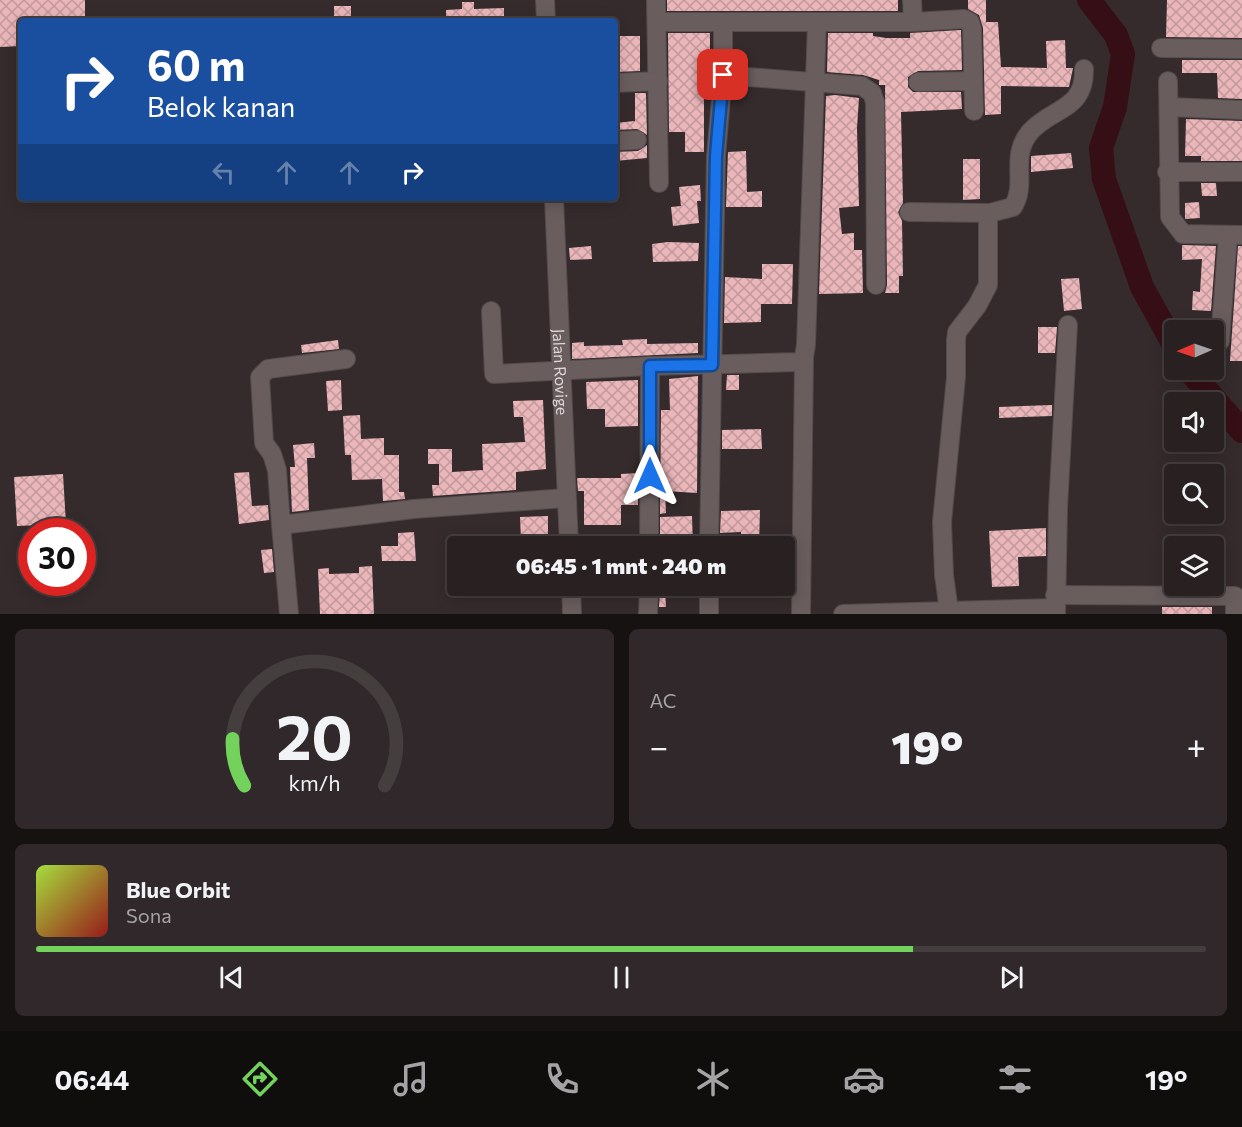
<!DOCTYPE html>
<html lang="id">
<meta charset="utf-8">
<style>
body{margin:0;font-family:Commissioner,sans-serif;background:#30282a;color:#f1f3f6;height:100vh;display:flex;flex-direction:column;font-size:22px;white-space:nowrap}
*{box-sizing:border-box;margin:0}
p{font-size:20px;color:#a5a3a5}
.icon{flex:none;width:33px;height:33px;fill:none;stroke:currentColor;stroke-width:2;stroke-linecap:round;stroke-linejoin:round}
.map{position:relative;height:614px;overflow:hidden}
.side{display:flex;flex-direction:column;gap:15px;padding:15px;background:#161212;flex:1}
.side>*{flex:none}
.banner{position:absolute;left:18px;top:18px;width:600px;height:183px;border-radius:6px;box-shadow:0 3px 15px #0003,0 0 0 2px #443e3f;background:#1a4fa0;color:#fff;overflow:hidden}
.needle{width:39px;rotate:268deg}
.tools{position:absolute;left:1164px;top:320px;display:grid;gap:12px}
.tools a{display:grid;place-items:center;width:60px;height:60px;border-radius:6px;background:#282021;box-shadow:0 3px 15px #0003,0 0 0 2px #443e3f;font-size:30px}
.speed{position:absolute;left:18px;top:518px;display:flex;gap:12px;font-size:30px;font-weight:700;text-align:center}
.speed>*{display:grid;place-content:center;width:78px;height:78px;border-radius:50%;background:#282021;box-shadow:0 3px 15px #0003,0 0 0 2px #443e3f;line-height:1}
.speed .limit{border:9px solid #d22;background:#fff;color:#111}
.pin{position:absolute;display:grid;place-items:center;width:51px;height:51px;color:#fff;margin:-26px;border-radius:12px;box-shadow:0 3px 9px #0006}
.me{position:absolute;width:66px;margin:-33px;rotate:0deg;stroke-linejoin:round;filter:drop-shadow(0 0 4px #0008)}
.turn{display:flex;align-items:center;gap:21px;height:126px;padding:0 30px;font-size:27px}
.turn .icon{width:78px;height:78px;stroke-width:2.5}
.turn b{display:block;font-size:42px;line-height:51px}
.lanes{display:flex;align-items:center;height:57px;padding:0 30px;background:#0003;justify-content:center;gap:30px;direction:ltr}
.lanes .off{opacity:.35}
.big{font-size:45px;font-weight:800;line-height:1.1}
.side .card{flex:1;display:flex;flex-direction:column;justify-content:center;gap:9px;min-width:0;padding:0 21px;border-radius:9px;background:#30282a}
.side .dial{align-items:center;gap:0}
.dial svg{height:156px;overflow:visible;fill:none;stroke:#443e3f;stroke-width:7;stroke-linecap:round;text-anchor:middle}
.dial text{fill:#f1f3f6;stroke:none}
.song{display:flex;align-items:center;gap:18px}
.cover{width:72px;height:72px;border-radius:9px;background:linear-gradient(135deg,hsl(80 70% 55%),hsl(0 70% 35%))}
.played{height:6px;border-radius:3px;background:linear-gradient(90deg,#73d25c 75%,#443e3f 75%)}
.keys{display:flex;justify-content:space-around;direction:ltr}
.heat{display:flex;justify-content:space-between;align-items:center;font-size:33px;direction:ltr}
.side .tiles{flex:1;display:grid;gap:15px;grid-template-columns:1fr 1fr}
.card:last-child{grid-column:span 2}
.trip{position:absolute;left:447px;top:536px;width:348px;height:60px;border-radius:6px;background:#282021;box-shadow:0 3px 15px #0003,0 0 0 2px #443e3f;font-weight:800;line-height:60px;text-align:center}
.tabs{display:flex;height:96px;justify-content:space-around;align-items:center;background:#100d0d;color:#a5a3a5}
.tabs .icon{width:42px;height:42px}
.tabs .current{color:#73d25c}
.tabs b{font-size:27px;color:#f1f3f6}
.map>svg:first-child{display:block}
.lines{fill:none;stroke-linecap:round;stroke-linejoin:round}
.river{stroke:#360f16;stroke-width:24}
.building{fill:url(#building-cross-hatch)}
.minor-casing{stroke:#524a4b;stroke-width:20}
.minor{stroke:#695d5e;stroke-width:18}
.route-casing{stroke:#114b97;stroke-width:15}
.route{stroke:#1a73e8;stroke-width:10}
.labels{text-anchor:middle;dominant-baseline:central;stroke-width:6;stroke-linejoin:round;paint-order:stroke}
.street-label{font-size:16px;fill:#ddd6d7;stroke:#352b2c}
</style>
<div class="map">
<svg width="1242" height="614" viewBox="0 0 1242 614">
<defs>
<pattern id="building-cross-hatch" width="8" height="8" patternUnits="userSpaceOnUse" patternTransform="scale(1.5)"><rect width="8" height="8" fill="#ebb6ba"/><path d="M0 0l8 8M0 8l8-8" fill="none" stroke="#c1989c"/></pattern>
</defs>
<rect width="100%" height="100%" fill="#352b2c"/>
<g class="lines">
<path class="river" d="M1089,0L1116,35L1123,54L1115,107L1101,148L1104,179L1142,287L1174,345
M1188,369L1242,431"/>
</g>
<path class="building" d="M0,0H85V21H21V46L0,47Z
M667,0H898V11H667Z
M968,0H986V22H998L1001,67L1047,68L1046,41L1065,40L1066,68H1073L1069,87L1001,86V114L985,115L983,28L979,15L968,9Z
M1167,0H1242V38L1166,37Z
M462,2H474V9L504,8V21L446,18V10L462,9Z
M334,6H351V21H334Z
M961,30L962,70L918,71L908,77V87L913,92H961L962,109L901,112L903,203L898,212L902,221L903,276H899V293H885L887,285L885,85H879V80L863,75L827,72L828,33H873V36L886,38H910V33Z
M668,33H710V51H704V152H685V132H669Z
M615,36H640V71L615,72Z
M1182,60H1242V99L1218,98L1217,73H1182Z
M635,93H646L647,135L637,129L615,130V123L635,121Z
M835,95L859,98L857,128L859,206L839,208L842,234L854,233V250H862L863,293L819,294L826,96Z
M1186,119L1242,121V161H1201V156H1185Z
M647,145V158L615,161V152L638,151Z
M746,151L747,192L762,191V207H726L728,152Z
M1071,153L1073,168L1031,172V156Z
M963,159H980V199L963,200Z
M1201,183H1216L1217,196H1202Z
M700,185L701,201H697L699,223L673,226L671,207L681,206L679,187Z
M1199,202L1200,218L1185,219V203Z
M668,242L699,243L698,261L653,262L652,244Z
M1182,245L1216,246L1211,311L1192,310L1193,291L1200,292L1202,259L1182,260Z
M591,246L592,259L570,260L569,248Z
M1238,246H1242V361H1230Z
M762,264H793L792,304H761V322L724,323L725,277L762,279Z
M1079,278L1082,309L1064,311L1061,279Z
M1038,327H1057L1055,353H1038Z
M647,339V344L698,343V353L572,359V343L584,342V346L623,345L622,340Z
M338,340L339,349L302,353L301,345Z
M727,375H739V390H726Z
M698,376L697,493L665,491L666,513L660,514L661,410H670L669,379Z
M341,380L342,410L328,411L326,381Z
M638,380V426L605,427V409H587L586,382Z
M543,400L546,469L516,472V490L433,496L432,485H439V464H428V449H452V472L483,470L482,444L525,442L523,417H514L513,401Z
M1052,405V416L999,418V407Z
M360,415L361,439L384,438V455H399V492H404L405,499L383,501L382,479L352,480L351,455H345L343,416Z
M761,429L762,449H722V430Z
M314,443L315,458H307L309,510L292,512L290,467H295L293,445Z
M249,472L252,506L268,505L269,520L239,524L234,473Z
M638,473V505H621V525H584V491H578L577,478H621V474Z
M63,474L66,524L17,526L14,477Z
M760,510L759,546H741V532L720,533L721,511Z
M548,516V540L521,541L520,517Z
M692,516L693,546H660V517Z
M1046,528V556L1018,557L1019,586L992,587L989,531Z
M414,532L416,561H382L381,546H398V533Z
M272,549L274,572L264,573L261,550Z
M372,566L374,614H320L318,569L329,568V574L359,573V567Z
M720,585H752V596L720,597Z
M660,591H665L666,607H659Z
M1162,607H1212V614H1162Z"/>
<g class="lines">
<defs>
<g id="minor">
<path d="M545,0L546,21"/>
<path d="M656,0L659,183"/>
<path d="M912,0L913,22"/>
<path d="M658,22H913L964,19L970,22L972,29L974,111"/>
<path d="M1161,48L1242,49"/>
<path d="M723,75L862,86L872,93L875,102L876,285"/>
<path d="M1168,81L1170,217L1183,234L1242,235"/>
<path d="M918,82L973,81"/>
<path d="M615,83L658,81"/>
<path d="M1170,107L1242,110"/>
<path d="M615,141L637,140"/>
<path d="M1167,172H1242"/>
<path id="s1" d="M554,198L569,546"/>
<path d="M909,212L990,213"/>
<path d="M491,311L494,374L650,366L799,362L804,357L806,345L817,22"/>
<path d="M1220,341L1228,235"/>
<path d="M281,525L277,470L272,454L264,443L260,377L268,369L346,359"/>
<path d="M649,546L650,366"/>
<path d="M709,546L716,156L723,75V22"/>
<path d="M571,585L572,614"/>
<path d="M709,585V614"/>
<path d="M1055,595L1235,596V614"/>
<path d="M949,611L944,575L942,522L956,377V340L957,332L977,306L988,285V217L990,213L1013,207C1028,183 1009,157 1030,132C1052,107 1085,111 1084,69"/>
<path d="M289,614L281,525L414,509L566,498"/>
<path d="M648,614L649,585"/>
<path d="M801,614L804,357"/>
<path d="M843,614L1056,608"/>
<path d="M1056,614L1058,508L1068,325"/>
</g>
</defs>
<use href="#minor" class="minor-casing"/>
<use href="#minor" class="minor"/>
</g>
<g class="lines">
<defs>
<path id="route" d="M650,476V366L712,365L716,156L723,75"/>
</defs>
<use href="#route" class="route-casing"/>
<use href="#route" class="route"/>
</g>
<g class="labels">
<g class="street-label">
<text stroke="none"><textPath href="#s1" startOffset="174">Jalan Rovige</textPath></text>
</g>
</g>
</svg>
<div class="tools">
<a><svg class="needle" viewBox="-14 -14 28 28"><path d="M0-13l5 13h-10z" fill="#e53935"/><path d="M0 13l5-13h-10z" fill="#a5a3a5"/></svg></a>
<a><svg class="icon" aria-label="sound" viewBox="0 0 24 24"><path d="M4 9h4l5-4v14l-5-4H4zM17 9q2 3 0 6"/></svg></a>
<a><svg class="icon" aria-label="search" viewBox="0 0 24 24"><circle cx="10" cy="10" r="6"/><path d="M15 15l6 6"/></svg></a>
<a><svg class="icon" aria-label="layers" viewBox="0 0 24 24"><path d="M12 4l9 5-9 5-9-5zM3 14l9 5 9-5"/></svg></a>
</div>
<div class="speed"><div class="limit">30</div></div>
<div class="pin" style="left:723px;top:75px;background:#d93025"><svg class="icon" aria-label="arrive" viewBox="0 0 24 24"><path d="M6 21V4h12l-3 4 3 4H6"/></svg></div>
<svg class="me" style="left:650px;top:476px" viewBox="-20 -20 40 40"><path d="M0-17L14 15 0 8-14 15z" fill="#1a73e8" stroke="#fff" stroke-width="4"/></svg>
<div class="trip">06:45 · 1 mnt · 240 m</div>
<div class="banner">
<div class="turn"><svg class="icon" aria-label="right" viewBox="0 0 24 24"><path d="M7 20v-9h11M14 6l5 5-5 5"/></svg><div><b>60 m</b>Belok kanan</div></div>
<div class="lanes"><svg class="icon off" aria-label="left" viewBox="0 0 24 24"><path d="M17 20v-9H6M10 6l-5 5 5 5"/></svg><svg class="icon off" aria-label="ahead" viewBox="0 0 24 24"><path d="M12 20V5M6 11l6-6 6 6"/></svg><svg class="icon off" aria-label="ahead" viewBox="0 0 24 24"><path d="M12 20V5M6 11l6-6 6 6"/></svg><svg class="icon" aria-label="right" viewBox="0 0 24 24"><path d="M7 20v-9h11M14 6l5 5-5 5"/></svg></div>
</div>
</div>
<section class="side">
<div class="tiles">
<div class="card dial"><svg viewBox="0 0 100 80">
<path d="M14 69A42 42 0 1 1 86 69"/>
<path d="M14 69A42 42 0 0 1 8 45" stroke="#73d25c"/>
<text x="50" y="56" font-size="32" font-weight="700">20</text>
<text x="50" y="72" font-size="11">km/h</text>
</svg></div>
<div class="card"><p>AC</p>
<div class="heat"><a>−</a><b class="big">19°</b><a>+</a></div>
</div>
<div class="card">
<div class="song"><i class="cover"></i><div><b>Blue Orbit</b><p>Sona</p></div></div>
<div class="played"></div>
<div class="keys"><svg class="icon" aria-label="previous" viewBox="0 0 24 24"><path d="M18 5L8 12l10 7zM5 5v14"/></svg><svg class="icon" aria-label="pause" viewBox="0 0 24 24"><path d="M8 5v14M16 5v14"/></svg><svg class="icon" aria-label="next" viewBox="0 0 24 24"><path d="M6 5l10 7-10 7zM19 5v14"/></svg></div>
</div>
</div>
</section>
<nav class="tabs">
<b>06:44</b>
<svg class="icon current" aria-label="directions" viewBox="0 0 24 24"><path d="M12 3l9 9-9 9-9-9zM9 14v-3h6M13 9l2 2-2 2"/></svg>
<svg class="icon" aria-label="music" viewBox="0 0 24 24"><path d="M9 18V5l10-2v13"/><circle cx="6" cy="18" r="3"/><circle cx="16" cy="16" r="3"/></svg>
<svg class="icon" aria-label="phone" viewBox="0 0 24 24"><path d="M5 4h4l2 5-3 2q2 4 5 5l2-3 5 2v4C11 20 4 13 5 4z"/></svg>
<svg class="icon" aria-label="climate" viewBox="0 0 24 24"><path d="M12 3v18M4 7l16 10M4 17L20 7"/></svg>
<svg class="icon" aria-label="car" viewBox="0 0 24 24"><path d="M5 17H2v-5l4-1 3-4h7l3 4 3 1v5h-3M9 17h6M6 11h13"/><circle cx="7" cy="17" r="2"/><circle cx="17" cy="17" r="2"/></svg>
<svg class="icon" aria-label="filters" viewBox="0 0 24 24"><path d="M4 7h16M4 17h16"/><circle cx="9" cy="7" r="2"/><circle cx="15" cy="17" r="2"/></svg>
<b>19°</b>
</nav>
